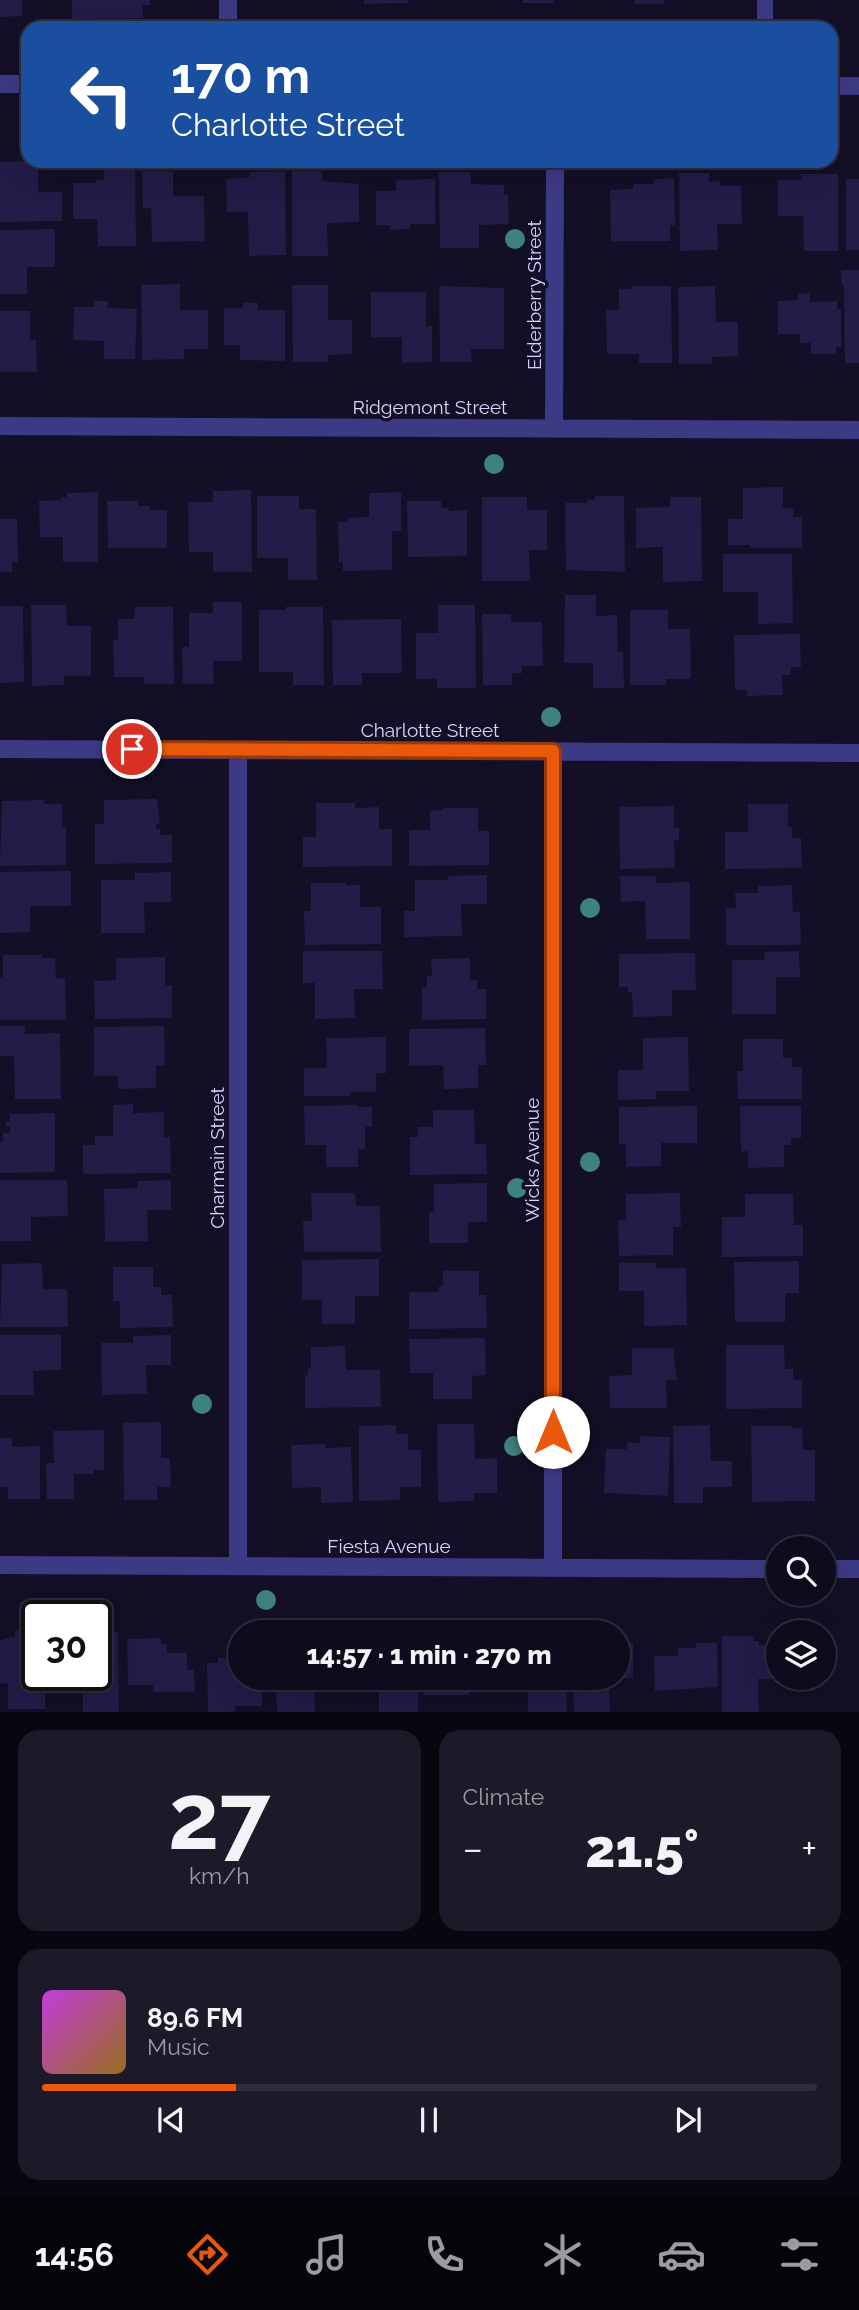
<!DOCTYPE html>
<meta charset="utf-8">
<style>
body{margin:0;font-family:Raleway,sans-serif;background:#1c1929;color:#f1f3f6;height:100vh;display:flex;flex-direction:column;font-size:26px;white-space:nowrap}
*{box-sizing:border-box;margin:0}
p{font-size:23px;color:#9b9ba3}
.icon{flex:none;width:38px;height:38px;fill:none;stroke:currentColor;stroke-width:2;stroke-linecap:round;stroke-linejoin:round}
.map{position:relative;height:1712px;overflow:hidden}
.sheet{display:flex;flex-direction:column;gap:18px;padding:18px;background:#08060f;flex:1}
.sheet>*{flex:none}
.hud{position:absolute;left:21px;top:21px;width:817px;height:147px;border-radius:21px;box-shadow:0 7px 28px #0002,0 0 0 2px #2e2b3b;background:#1a4fa0;color:#fff;overflow:hidden}
.fabs{position:absolute;left:766px;top:1536px;display:grid;gap:14px}
.fabs a{display:grid;place-items:center;width:70px;height:70px;border-radius:50%;background:#0e0b1c;box-shadow:0 7px 28px #0002,0 0 0 2px #2e2b3b;font-size:35px}
.speed{position:absolute;left:21px;top:1600px;display:flex;gap:14px;font-size:35px;font-weight:700;text-align:center}
.speed>*{display:grid;place-content:center;width:91px;height:91px;border-radius:50%;background:#0e0b1c;box-shadow:0 7px 28px #0002,0 0 0 2px #2e2b3b;line-height:1}
.speed .limit{border:4px solid #111;border-radius:10px;background:#fff;color:#111}
.pin{position:absolute;display:grid;place-items:center;width:60px;height:60px;color:#fff;margin:-30px;border:4px solid #fff;border-radius:50%;box-shadow:0 2px 7px #0007}
.me{position:absolute;width:77px;margin:-38px;rotate:0deg;stroke-linejoin:round;filter:drop-shadow(0 0 5px #0008)}
.turn{display:flex;align-items:center;gap:24px;height:147px;padding:0 35px;font-size:32px}
.turn .icon{width:91px;height:91px;stroke-width:2.5}
.turn b{display:block;font-size:49px;line-height:60px}
.big{font-size:52px;font-weight:800;line-height:1.1}
.sheet .widget{flex:1;display:flex;flex-direction:column;justify-content:center;gap:10px;min-width:0;padding:0 24px;border-radius:21px;background:#1c1929}
.sheet .dial{align-items:center;gap:0}
.dial b{font-size:91px;line-height:1}
.song{display:flex;align-items:center;gap:21px}
.cover{width:84px;height:84px;border-radius:10px;background:linear-gradient(135deg,hsl(290 70% 55%),hsl(40 70% 35%))}
.played{height:7px;border-radius:4px;background:linear-gradient(90deg,#ea580c 25%,#2e2b3b 25%)}
.keys{display:flex;justify-content:space-around;direction:ltr}
.heat{display:flex;justify-content:space-between;align-items:center;font-size:38px;direction:ltr}
.sheet .tiles{flex:1;display:grid;gap:18px;grid-template-columns:1fr 1fr}
.widget:last-child{grid-column:span 2}
.trip{position:absolute;left:228px;top:1620px;width:402px;height:70px;border-radius:35px;background:#0e0b1c;box-shadow:0 7px 28px #0002,0 0 0 2px #2e2b3b;font-weight:800;line-height:70px;text-align:center}
.menu{display:flex;height:112px;justify-content:space-around;align-items:center;background:#06040b;color:#9b9ba3}
.menu .icon{width:49px;height:49px}
.menu .on{color:#ea580c}
.menu b{font-size:32px;color:#f1f3f6}
.map>svg:first-child{display:block}
.building{fill:#241b47}
.lines{fill:none;stroke-linecap:round;stroke-linejoin:round}
.service{stroke:#3d3a85;stroke-width:16}
.minor{stroke:#3d3a85;stroke-width:18}
.tertiary{stroke:#3d3a85;stroke-width:18}
.tree{fill:#3d827b}
.route-casing{stroke:#983908;stroke-width:18}
.route{stroke:#ea580c;stroke-width:12}
.labels{text-anchor:middle;dominant-baseline:central;stroke-width:7;stroke-linejoin:round;paint-order:stroke}
.street-label{font-size:19px;fill:#d9d4ff;stroke:#130f26}
</style>
<div class="map">
<svg width="859" height="1712" viewBox="0 0 859 1712">
<rect width="100%" height="100%" fill="#130f26"/>
<path class="building" d="M0,0H22V16L0,17Z
M72,0H150V5H143V18L72,19Z
M364,0H408V3L364,4Z
M523,0H554V3H523Z
M635,0H664V4H635Z
M38,161V192H62V221L0,222V162Z
M104,170H135L136,246H98L97,219H73V183H96V180H104Z
M142,171H173V196H204L205,241L152,242L151,208H143Z
M285,171L286,255L249,256L248,212H227L226,179L249,178V172Z
M292,171H322V181L359,184V222L327,223L328,256H292Z
M439,172H471V184L504,185V195H508L509,224L479,225V248H440Z
M679,173H709V182L720,181V186H741L742,224H717L718,250L680,251Z
M801,174H838V251H804L803,216H778V180H801Z
M674,178L675,225H670V241H611L610,190L633,189V184H654V179Z
M435,179V224H410V229L390,230V225H376V191H396V180Z
M846,179H859V250H846Z
M55,229V267H27V294H0V230Z
M841,270H859V363H845L844,286H842Z
M180,284V310H208V349H184V359L142,360L141,285Z
M292,285H328V320H352V354L328,355V362H293Z
M439,286L504,288V349H471L472,362H440Z
M632,286H671L672,363H639V354H607L606,310H619V289H632Z
M715,286L716,322H738V356L712,357V364H679L678,287Z
M371,292H426V327L432,326V362L402,363V337H371Z
M810,293V302L837,301V309H841V347H836V354H811V343H800V334H778V301L798,300V294Z
M94,301H108L107,308L137,309L135,359H104V341L73,340L74,307H94Z
M243,303H258V310H285V361L240,360V345H224V308H243Z
M0,311H30V340H36L37,372H0Z
M783,487V508H793V517H802V548H750V545H728V519H743V488Z
M251,490L252,572H213V552H189L188,502H213V491Z
M98,492V562H63V537H40L39,501L62,500L61,497H67V493Z
M401,492V531H392V570L343,571V562H339L338,522H348V518L369,517V493Z
M257,496H299V509H316L317,580H288V558H257Z
M595,496H624L625,572L566,570L565,503H587V500H595Z
M482,497H527V510H547V550H529L530,581H482Z
M670,497H701L702,581L663,582V547L636,548V508L670,507Z
M107,501H138V506H150V510H167V548H108Z
M407,501H441V508H449V511L467,510V556L408,557Z
M0,519H17L18,562H12V572H0Z
M723,554H792L793,623L758,624V592H723Z
M565,595H596V616L617,615L618,652L623,651L624,688H593V663H564Z
M213,602H242V661H213L214,684H183L182,647H189V613H213Z
M31,605H66L67,626H91V676H64V685L32,686Z
M438,605H475L476,688H437V679H416V633H438Z
M0,606H23L24,682L0,683Z
M134,607H173L174,684H144V677H114L113,640H118V619H135Z
M286,607H323L324,685H293V672H259V610H286Z
M630,610H668V629H690L691,679H666V685H630Z
M482,614H511V622H542L543,666H522V673H512V685H483Z
M401,619L402,673H362V685H333L332,620Z
M800,634L801,667H791V675H782L783,695L747,696V690H735L734,635Z
M157,799L160,824H156V829H160V835H172V863L95,864V824H104V800Z
M43,800L44,804H62V827H66V865L0,866L2,801Z
M316,803H355V808L379,807V829H392V866L303,867V837H316Z
M748,804H788V827H792V838H801L802,868L725,869V832H748Z
M674,806V828L679,827V840H674L675,868L620,869L619,807Z
M443,808H478V831H489V865L409,866V830H430V811L443,810Z
M71,871V906H30V932L0,933V872Z
M171,872V902H144L145,933H101V880H135V873Z
M487,875V904H461L462,936L404,937V911H415V880H448V876Z
M620,876H656V883L690,882V939H646L645,901L621,902Z
M311,883H346V885H360V907H381V944L305,945L304,911H311Z
M792,885L793,912H800L801,945H726V908H736L735,893H758V886Z
M303,951H382L383,989H354L355,1018L315,1019V983H303Z
M799,951L800,977H776V1014H732V960H765L764,952Z
M695,953L696,990H672V1016L633,1017L632,992H628V987H619V954Z
M3,955H42V958H55L56,979L65,978L66,1020H0V977H3Z
M165,957V985H172V1018L95,1019L94,981L116,980V958Z
M470,958V980H477V989H486V1019L422,1020V987H427V976H432L431,959Z
M0,1026H25V1034L60,1033L61,1099H15L14,1056H0Z
M164,1026L165,1065H156V1088L118,1089V1076H94V1027Z
M485,1028L486,1065H478V1088L444,1089L443,1065L409,1066V1029Z
M386,1037V1073H376V1092H351V1096H304V1068H327L326,1038Z
M688,1037L689,1091H656V1099L618,1100V1070H643V1038Z
M743,1039H783V1058H792V1067H802V1099H738L737,1071H743Z
M133,1104V1113L164,1112V1137H170L171,1173L83,1174V1145H95V1136H113V1105Z
M358,1105V1107H372V1127H365V1149H358V1167H326V1145H305L304,1106Z
M697,1106V1143H661V1166L626,1167V1144H619V1107Z
M740,1106H801V1138H791V1145H784V1167L748,1168V1151L741,1152Z
M433,1110H474L475,1144H486L487,1174L410,1175V1137H418V1127H433Z
M55,1113V1172L0,1173V1142H3V1133H10V1126H6V1121H10V1114Z
M0,1180H67L68,1216L31,1217V1241H0Z
M171,1180V1210H147L148,1241L105,1242L104,1189L137,1188V1181Z
M487,1183V1222H468V1243H429V1212H434V1184Z
M311,1193H355L356,1206H380L381,1252H304L303,1221H312Z
M680,1193L681,1227H673V1255L619,1256L618,1220H626V1194Z
M745,1194H793L794,1225H803V1256L722,1257V1217H745Z
M379,1259V1296H355V1324H322V1300H302V1260Z
M799,1261V1293H785V1322H735L734,1262Z
M42,1263L43,1289H67L68,1327H0L2,1264Z
M619,1263H656V1268H686L687,1325L644,1326V1291H619Z
M113,1267H153V1287H161V1295H172L173,1327L120,1328V1301H113Z
M443,1271H479V1295H486L487,1328L409,1329V1292H439V1286H443Z
M0,1335H61V1370L33,1371L34,1395H0Z
M171,1335V1365H146L147,1394L102,1395L101,1343H133V1336Z
M485,1338L486,1375L472,1376V1399H433V1373H410L409,1339Z
M726,1345H784L785,1369H793V1380H802V1408L726,1409Z
M345,1346L346,1370H380L381,1407L305,1408V1375H308V1368H311V1347Z
M632,1348H673L677,1380H666L667,1408H610L609,1376L632,1375Z
M161,1422V1458H170L171,1487H157V1500H124L123,1423Z
M437,1424H474L475,1459L497,1458V1493H474V1501L438,1502Z
M396,1425V1434H408V1450H421V1487H400V1500L359,1501V1426Z
M710,1425L711,1461H732V1487H703V1503H674L673,1426Z
M751,1426H792V1428H802L803,1450H815V1501L752,1502Z
M104,1430V1470H94V1474H74V1499H47L46,1463H54L53,1431Z
M640,1436L670,1437L668,1496L604,1493L606,1449H627V1442L640,1443Z
M0,1438H12V1447L40,1446V1499H8V1487H0Z
M325,1444V1448L351,1447L353,1502L321,1503V1487L292,1488L291,1445Z
M15,1631H37V1675H45V1709H8V1683L0,1684V1640L15,1637Z
M96,1632H118L119,1712H83V1678L55,1679V1675H96Z
M722,1636H753V1641H759V1645L779,1644V1679H758L759,1712H722Z
M161,1638V1644H167V1653H187V1670H194L195,1692H153V1685H128L127,1639Z
M618,1643H633V1678H618Z
M696,1643H717L718,1687L655,1691L654,1656H678V1648H696Z
M218,1658H240V1678H262V1706H235V1712H208L207,1663H218Z
M276,1678H340V1685L314,1686L315,1712H277Z
M357,1678H418V1712H379V1690H357Z
M424,1678H488V1690H469V1695H424Z
M528,1678H566L567,1712H528Z
M573,1678H609L610,1712H574Z"/>
<g class="lines">
<path class="service" d="M765,0V28"/>
<path class="minor" d="M228,28V0
M0,426L859,430
M554,429L555,161
M0,749L859,753
M238,750V1566
M553,751V1568
M0,1565L779,1569
M824,1569H859"/>
<path class="tertiary" d="M0,84H28
M831,86H859"/>
</g>
<g class="tree">
<circle cx="515" cy="239" r="10"/>
<circle cx="494" cy="464" r="10"/>
<circle cx="551" cy="717" r="10"/>
<circle cx="590" cy="908" r="10"/>
<circle cx="590" cy="1162" r="10"/>
<circle cx="517" cy="1188" r="10"/>
<circle cx="202" cy="1404" r="10"/>
<circle cx="514" cy="1446" r="10"/>
<circle cx="266" cy="1600" r="10"/>
</g>
<g class="lines">
<defs>
<path id="route" d="M132,749L553,751V1432"/>
</defs>
<use href="#route" class="route-casing"/>
<use href="#route" class="route"/>
</g>
<g class="labels">
<g class="street-label">
<text transform="translate(534 295) rotate(-90)">Elderberry Street</text>
<text x="430" y="407">Ridgemont Street</text>
<text x="430" y="730">Charlotte Street</text>
<text transform="translate(217 1158) rotate(-90)">Charmain Street</text>
<text transform="translate(532 1160) rotate(-90)">Wicks Avenue</text>
<text x="389" y="1546">Fiesta Avenue</text>
</g>
</g>
</svg>
<div class="fabs">
<a><svg class="icon" aria-label="search" viewBox="0 0 24 24"><circle cx="10" cy="10" r="6"/><path d="M15 15l6 6"/></svg></a>
<a><svg class="icon" aria-label="layers" viewBox="0 0 24 24"><path d="M12 4l9 5-9 5-9-5zM3 14l9 5 9-5"/></svg></a>
</div>
<div class="speed"><div class="limit">30</div></div>
<div class="pin" style="left:132px;top:749px;background:#d93025"><svg class="icon" aria-label="arrive" viewBox="0 0 24 24"><path d="M6 21V4h12l-3 4 3 4H6"/></svg></div>
<svg class="me" style="left:553px;top:1432px" viewBox="-20 -20 40 40"><circle r="19" fill="#fff"/><path d="M0-13L10 11 0 6-10 11z" fill="#ea580c"/></svg>
<div class="trip">14:57 · 1 min · 270 m</div>
<div class="hud">
<div class="turn"><svg class="icon" aria-label="left" viewBox="0 0 24 24"><path d="M17 20v-9H6M10 6l-5 5 5 5"/></svg><div><b>170 m</b>Charlotte Street</div></div>
</div>
</div>
<section class="sheet">
<div class="tiles">
<div class="widget dial"><b>27</b><p>km/h</p></div>
<div class="widget"><p>Climate</p>
<div class="heat"><a>−</a><b class="big">21.5°</b><a>+</a></div>
</div>
<div class="widget">
<div class="song"><i class="cover"></i><div><b>89.6 FM</b><p>Music</p></div></div>
<div class="played"></div>
<div class="keys"><svg class="icon" aria-label="previous" viewBox="0 0 24 24"><path d="M18 5L8 12l10 7zM5 5v14"/></svg><svg class="icon" aria-label="pause" viewBox="0 0 24 24"><path d="M8 5v14M16 5v14"/></svg><svg class="icon" aria-label="next" viewBox="0 0 24 24"><path d="M6 5l10 7-10 7zM19 5v14"/></svg></div>
</div>
</div>
</section>
<nav class="menu">
<b>14:56</b>
<svg class="icon on" aria-label="directions" viewBox="0 0 24 24"><path d="M12 3l9 9-9 9-9-9zM9 14v-3h6M13 9l2 2-2 2"/></svg>
<svg class="icon" aria-label="music" viewBox="0 0 24 24"><path d="M9 18V5l10-2v13"/><circle cx="6" cy="18" r="3"/><circle cx="16" cy="16" r="3"/></svg>
<svg class="icon" aria-label="phone" viewBox="0 0 24 24"><path d="M5 4h4l2 5-3 2q2 4 5 5l2-3 5 2v4C11 20 4 13 5 4z"/></svg>
<svg class="icon" aria-label="climate" viewBox="0 0 24 24"><path d="M12 3v18M4 7l16 10M4 17L20 7"/></svg>
<svg class="icon" aria-label="car" viewBox="0 0 24 24"><path d="M5 17H2v-5l4-1 3-4h7l3 4 3 1v5h-3M9 17h6M6 11h13"/><circle cx="7" cy="17" r="2"/><circle cx="17" cy="17" r="2"/></svg>
<svg class="icon" aria-label="filters" viewBox="0 0 24 24"><path d="M4 7h16M4 17h16"/><circle cx="9" cy="7" r="2"/><circle cx="15" cy="17" r="2"/></svg>
</nav>
